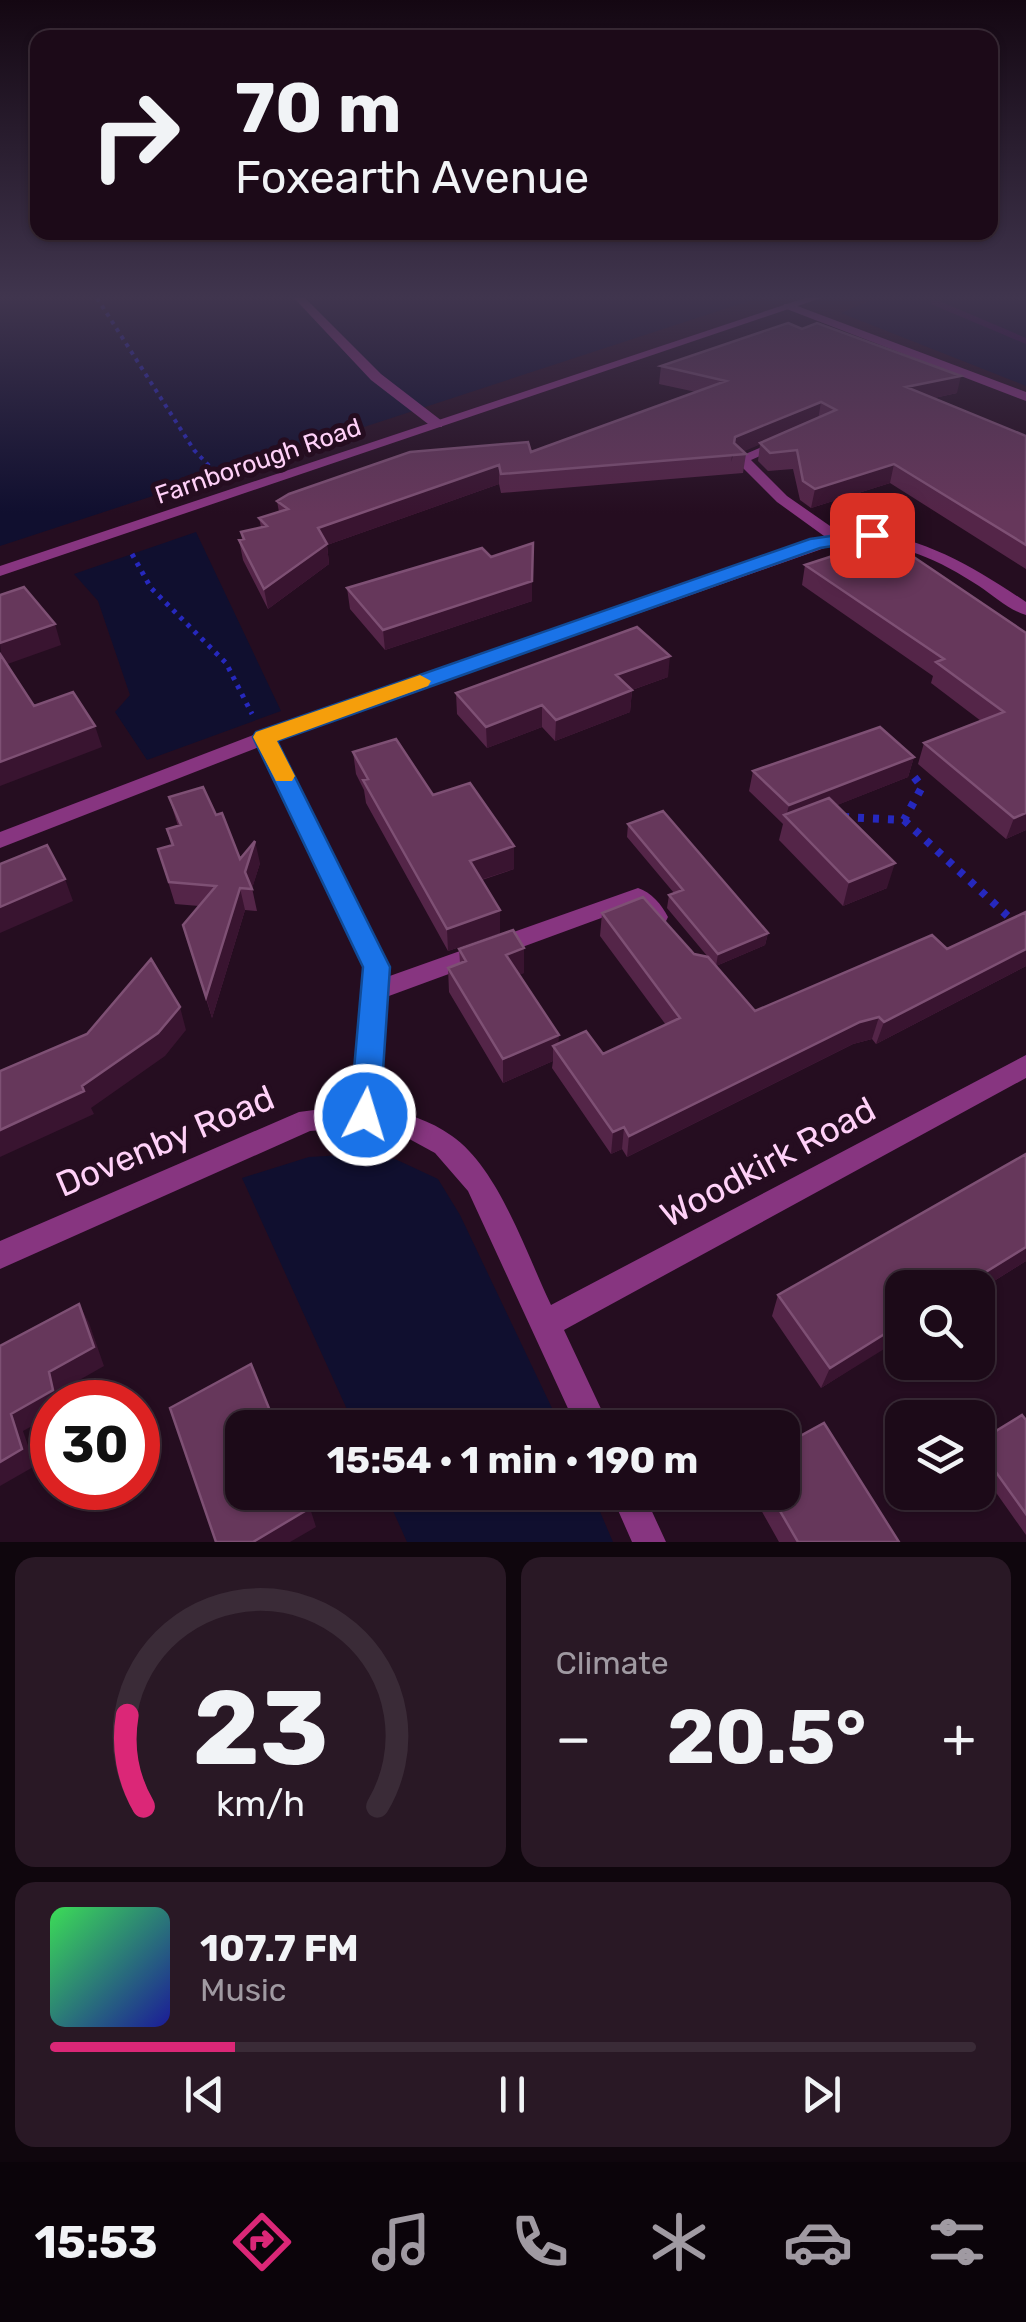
<!DOCTYPE html>
<meta charset="utf-8">
<style>
body{margin:0;font-family:Rubik,sans-serif;background:#291825;color:#f1f3f6;height:100vh;display:flex;flex-direction:column;font-size:38px;white-space:nowrap}
*{box-sizing:border-box;margin:0}
p{font-size:32px;color:#a09aa2}
.icon{flex:none;width:55px;height:55px;fill:none;stroke:currentColor;stroke-width:2;stroke-linecap:round;stroke-linejoin:round}
.map{position:relative;height:1542px;overflow:hidden}
.side{display:flex;flex-direction:column;gap:15px;padding:15px;background:#0f060d;flex:1}
.side>*{flex:none}
.top-card{position:absolute;left:30px;top:30px;width:968px;height:210px;border-radius:20px;box-shadow:0 2px 8px #0004,0 0 0 2px #3a2b37;background:#1c0a18;color:#f1f3f6;overflow:hidden}
.tools{position:absolute;left:885px;top:1270px;display:grid;gap:20px}
.tools a{display:grid;place-items:center;width:110px;height:110px;border-radius:20px;background:#1c0a18;box-shadow:0 2px 8px #0004,0 0 0 2px #3a2b37;font-size:50px}
.speed{position:absolute;left:30px;top:1380px;display:flex;gap:20px;font-size:50px;font-weight:700;text-align:center}
.speed>*{display:grid;place-content:center;width:130px;height:130px;border-radius:50%;background:#1c0a18;box-shadow:0 2px 8px #0004,0 0 0 2px #3a2b37;line-height:1}
.speed .limit{border:15px solid #d22;background:#fff;color:#111}
.pin{position:absolute;display:grid;place-items:center;width:85px;height:85px;color:#fff;margin:-42px;border-radius:20px;box-shadow:0 5px 15px #0006}
.me{position:absolute;width:110px;margin:-55px;rotate:5deg;stroke-linejoin:round;filter:drop-shadow(0 0 8px #0008)}
.turn{display:flex;align-items:center;gap:35px;height:210px;padding:0 40px;font-size:45px}
.turn .icon{width:130px;height:130px;stroke-width:2.5}
.turn b{display:block;font-size:70px;line-height:85px}
.big{font-size:75px;font-weight:700;line-height:1.1}
.side .tile{flex:1;display:flex;flex-direction:column;justify-content:center;gap:15px;min-width:0;padding:0 35px;border-radius:20px;background:#291825}
.side .dial{align-items:center;gap:0}
.dial svg{height:260px;overflow:visible;fill:none;stroke:#3a2b37;stroke-width:7;stroke-linecap:round;text-anchor:middle}
.dial text{fill:#f1f3f6;stroke:none}
.song{display:flex;align-items:center;gap:30px}
.cover{width:120px;height:120px;border-radius:15px;background:linear-gradient(135deg,hsl(130 70% 55%),hsl(240 70% 35%))}
.played{height:10px;border-radius:5px;background:linear-gradient(90deg,#db2777 20%,#3a2b37 20%)}
.keys{display:flex;justify-content:space-around;direction:ltr}
.heat{display:flex;justify-content:space-between;align-items:center;font-size:55px;direction:ltr}
.side .tiles{flex:1;display:grid;gap:15px;grid-template-columns:1fr 1fr}
.tile:last-child{grid-column:span 2}
.trip{position:absolute;left:225px;top:1410px;width:575px;height:100px;border-radius:20px;background:#1c0a18;box-shadow:0 2px 8px #0004,0 0 0 2px #3a2b37;font-weight:700;line-height:100px;text-align:center}
.menu{display:flex;height:160px;justify-content:space-around;align-items:center;background:#0b040a;color:#a09aa2}
.menu .icon{width:70px;height:70px}
.menu .selected{color:#db2777}
.menu b{font-size:45px;color:#f1f3f6}
.map>svg:first-child{display:block}
.green{fill:#100f2f}
.lines{fill:none;stroke-linecap:round;stroke-linejoin:round}
.stream{fill:#310645;fill-rule:evenodd}
.path-far2{stroke:#2628be;stroke-width:4;stroke-dasharray:4 5;stroke-linecap:butt}
.path-far1{stroke:#2628be;stroke-width:5;stroke-dasharray:4 6;stroke-linecap:butt}
.path{stroke:#2628be;stroke-width:8;stroke-dasharray:6 9;stroke-linecap:butt}
.service{fill:#873580;fill-rule:evenodd}
.minor{fill:#873580;fill-rule:evenodd}
.tertiary{fill:#873580;fill-rule:evenodd}
.wall{fill:#542548}
.shaded-wall{fill:#391430}
.building{fill:#66375b;stroke:#7e5074;stroke-width:2.5}
.route{fill:#1a73e8;stroke:#114b97;stroke-width:2.5}
.slow{fill:#f59e0b}
.labels{text-anchor:middle;dominant-baseline:central;stroke-width:10;stroke-linejoin:round;paint-order:stroke}
.far-street-label{font-size:25px;fill:#ffd1f8;stroke:#250d20}
.near-street-label{font-size:35px;fill:#ffd1f8;stroke:#250d20}
</style>
<div class="map">
<svg width="1026" height="1542" viewBox="0 0 1026 1542">
<rect width="100%" height="100%" fill="#250d20"/>
<path class="green" d="M0,298H758L0,546Z
M876,298H1026V386L841,313Z
M196,532L281,711L147,760L115,712L130,695L98,601L74,574Z
M344,1155L395,1159L438,1179L460,1215L561,1427H355L242,1178L309,1157Z
M385,1493H592L613,1542H407Z"/>
<g class="lines">
<path class="stream" d="M931,300H937L1026,338V344L931,304Z"/>
<path class="path-far2" d="M97,298L194,450L217,474"/>
<path class="path-far1" d="M132,554L151,588L226,663L252,714"/>
<path class="path" d="M843,817L904,820L922,787L911,773
M904,820L1026,933"/>
<path class="service" d="M294,298H305L381,374L442,421V427H432L371,380Z
M778,440L790,443L751,460L787,496L843,535V541H831L777,502L734,459Z
M638,888C651,892 662,905 668,917L665,923C649,928 644,917 634,906L378,1000L370,997L366,990L370,983Z"/>
<path class="minor" d="M784,304H792L1026,392V401L784,308Z
M864,532C927,538 975,568 1026,602V615C1009,610 994,596 979,586C935,557 893,539 839,543L275,741L388,967L379,1107C405,1113 430,1120 452,1136C499,1169 526,1253 551,1305L1026,1055V1078L564,1330L610,1428H577L468,1191L435,1153L402,1135L365,1127L310,1131L0,1269V1241L299,1112L353,1105L364,967L259,747L0,848V832L319,710L831,535Z
M610,1492H643L666,1542H632Z"/>
<path class="tertiary" d="M805,298H821L0,576V566Z"/>
</g>
<path class="wall" d="M661,366L957,393L934,398L1026,436V569L890,483L811,508L800,500L793,469L768,471L758,461L760,444L742,451L746,454L743,473L501,493L499,484L327,545L329,564L268,609L243,560L239,540H242L241,532L261,527L259,518L279,512L277,501L531,452L696,392L659,384Z
M870,550L1026,633V830L1006,839L918,764L924,743L981,721L931,683L933,676L802,585L805,565Z
M347,588L532,601L385,650L350,609Z
M668,677L632,690L630,712L555,741L542,727L487,748L457,714L456,693Z
M353,752L514,869L482,880L500,910V933L448,951L366,803L364,790L356,774Z
M914,757L908,777L837,805L887,888L843,906L779,840L783,824L749,791L753,771Z
M169,797L216,815L240,859L260,863L252,888L257,911L245,910L212,1018L183,925L199,906L175,904L158,849L171,845L167,829L178,826Z
M628,824L768,933L765,945L716,966L755,1011L947,949L1026,912V966L876,1044L872,1039L853,1044L627,1157L622,1149L611,1154L552,1068L553,1061L503,1083L449,992L448,968L460,963L459,949L524,948V973L519,974L558,1044L603,1054L666,1025L600,936L602,913L694,954L708,957L667,908L669,895L674,893L627,837Z
M1026,1154V1261L978,1291V1288L821,1388L772,1316L778,1295Z
M1026,1420V1535L978,1467V1442Z
M751,1492H782L899,1542H779Z"/>
<path class="shaded-wall" d="M961,376L957,393L902,405L906,387Z
M821,402L818,420L733,456L731,462L735,437Z
M894,464L890,483L811,508L815,489Z
M499,465V484L327,545L329,564L268,609L264,589L318,528Z
M532,581V601L385,650L383,630Z
M55,624L61,645L2,666L0,643Z
M670,656L668,677L615,696L616,675Z
M632,690L630,712L555,741L556,720Z
M542,705V727L487,748L486,727Z
M95,726L102,747L0,786V762Z
M914,757L908,777L792,823L786,817L789,805Z
M1026,813V830L1006,839L1014,818Z
M255,841L260,863L252,889L245,872Z
M514,846V869L471,883L470,861Z
M895,863L887,888L843,906L849,882Z
M65,879L73,901L0,933V907Z
M240,888L245,910L212,1018L206,997Z
M500,910V933L448,951L447,929Z
M768,933L765,945L716,966L718,954Z
M524,948V973L506,979V955Z
M1026,949V966L876,1044L884,1022Z
M180,1007L186,1030L165,1056L91,1108L94,1114L0,1157V1130L82,1086Z
M879,1017L872,1039L853,1044L627,1157L629,1136L860,1022Z
M559,1035L558,1053L553,1046V1061L503,1083V1059Z
M624,1127L622,1149L611,1154L613,1132Z
M1026,1247V1261L978,1291V1288H960Z
M79,1304L89,1323L104,1366L60,1391L63,1402H52V1415L23,1431L35,1466L0,1486V1462L11,1414L49,1372Z
M902,1323V1338L821,1388L830,1368Z
M310,1508L316,1527L290,1542H253Z"/>
<path class="building" d="M788,323L802,329L817,323L961,376L906,387L1026,436V545L894,464L815,489L803,481L797,450L770,453L760,443L836,410L821,402L735,437L734,443L746,454L501,474L499,465L318,528L327,544L264,589L239,540L244,539L241,532L267,526L259,518L288,509L277,501L289,494L410,452L528,442L531,452L726,381L661,366Z
M533,543L532,581L383,630L347,588L482,548L491,557Z
M893,543L1026,633V813L1014,818L924,743L1004,712L936,662L944,659L805,565L863,546L870,550Z
M24,587L55,624L0,643V595Z
M637,627L670,656L616,675L632,690L556,720L542,705L486,727L456,693Z
M0,654L34,706L73,692L95,726L0,762Z
M880,727L914,757L789,805L753,771Z
M396,739L433,795L470,783L514,846L470,861L500,910L447,929L363,780L368,779L353,752Z
M203,787L216,815L222,813L240,859L255,841L245,872L252,889L240,888L206,997L183,925L216,886L169,882L158,849L173,845L167,829L181,825L169,797Z
M829,798L895,863L849,882L784,815Z
M663,811L768,933L718,954L669,895L683,890L628,824Z
M47,845L65,879L0,907V864Z
M643,897L694,954L708,957L755,1011L932,935L947,949L1026,912V949L884,1022L879,1017L860,1022L629,1136L624,1127L613,1132L553,1046L586,1031L603,1054L680,1018L602,913Z
M513,930L524,948L506,955L559,1035L503,1059L448,968L466,961L459,949Z
M151,959L180,1007L158,1033L82,1086L84,1091L0,1130V1071L87,1034Z
M1026,1154V1247L960,1288H902V1323L830,1368L778,1295Z
M79,1304L94,1347L49,1372L53,1390L11,1414L22,1449L0,1462V1346Z
M251,1364L277,1428H242V1492H303L310,1508L253,1542H216L170,1408Z
M1022,1415L1026,1420V1514L978,1447V1442Z
M824,1423L899,1542H798L769,1492H782V1446Z"/>
<linearGradient id="sky" x2="0" y2="1"><stop stop-color="#140712"/><stop offset="0.58" stop-color="#40354e"/><stop offset="1" stop-color="#40354e" stop-opacity="0"/></linearGradient>
<rect width="1026" height="513" fill="url(#sky)"/>
<path class="route" d="M872,530L878,531V539L820,548L277,741L390,967L380,1115L375,1125L365,1128L354,1125L350,1115L363,967L253,737L256,732L810,539Z"/>
<path class="slow" d="M420,675L431,681L428,686L277,741L295,776L292,781H276L253,737L256,732Z"/>
<g class="labels">
<g class="far-street-label">
<text transform="translate(258 461) rotate(-19)">Farnborough Road</text>
</g>
<g class="near-street-label">
<text transform="translate(165 1141) rotate(-23)">Dovenby Road</text>
<text transform="translate(768 1162) rotate(-28)">Woodkirk Road</text>
</g>
</g>
</svg>
<div class="tools">
<a><svg class="icon" aria-label="search" viewBox="0 0 24 24"><circle cx="10" cy="10" r="6"/><path d="M15 15l6 6"/></svg></a>
<a><svg class="icon" aria-label="layers" viewBox="0 0 24 24"><path d="M12 4l9 5-9 5-9-5zM3 14l9 5 9-5"/></svg></a>
</div>
<div class="speed"><div class="limit">30</div></div>
<div class="pin" style="left:872px;top:535px;background:#d93025"><svg class="icon" aria-label="arrive" viewBox="0 0 24 24"><path d="M6 21V4h12l-3 4 3 4H6"/></svg></div>
<svg class="me" style="left:365px;top:1115px" viewBox="-20 -20 40 40"><circle r="17" fill="#1a73e8" stroke="#fff" stroke-width="3"/><path d="M0-11L8 9 0 5-8 9z" fill="#fff"/></svg>
<div class="trip">15:54 · 1 min · 190 m</div>
<div class="top-card">
<div class="turn"><svg class="icon" aria-label="right" viewBox="0 0 24 24"><path d="M7 20v-9h11M14 6l5 5-5 5"/></svg><div><b>70 m</b>Foxearth Avenue</div></div>
</div>
</div>
<section class="side">
<div class="tiles">
<div class="tile dial"><svg viewBox="0 0 100 80">
<path d="M14 69A42 42 0 1 1 86 69"/>
<path d="M14 69A42 42 0 0 1 9 41" stroke="#db2777"/>
<text x="50" y="56" font-size="32" font-weight="700">23</text>
<text x="50" y="72" font-size="11">km/h</text>
</svg></div>
<div class="tile"><p>Climate</p>
<div class="heat"><a>−</a><b class="big">20.5°</b><a>+</a></div>
</div>
<div class="tile">
<div class="song"><i class="cover"></i><div><b>107.7 FM</b><p>Music</p></div></div>
<div class="played"></div>
<div class="keys"><svg class="icon" aria-label="previous" viewBox="0 0 24 24"><path d="M18 5L8 12l10 7zM5 5v14"/></svg><svg class="icon" aria-label="pause" viewBox="0 0 24 24"><path d="M8 5v14M16 5v14"/></svg><svg class="icon" aria-label="next" viewBox="0 0 24 24"><path d="M6 5l10 7-10 7zM19 5v14"/></svg></div>
</div>
</div>
</section>
<nav class="menu">
<b>15:53</b>
<svg class="icon selected" aria-label="directions" viewBox="0 0 24 24"><path d="M12 3l9 9-9 9-9-9zM9 14v-3h6M13 9l2 2-2 2"/></svg>
<svg class="icon" aria-label="music" viewBox="0 0 24 24"><path d="M9 18V5l10-2v13"/><circle cx="6" cy="18" r="3"/><circle cx="16" cy="16" r="3"/></svg>
<svg class="icon" aria-label="phone" viewBox="0 0 24 24"><path d="M5 4h4l2 5-3 2q2 4 5 5l2-3 5 2v4C11 20 4 13 5 4z"/></svg>
<svg class="icon" aria-label="climate" viewBox="0 0 24 24"><path d="M12 3v18M4 7l16 10M4 17L20 7"/></svg>
<svg class="icon" aria-label="car" viewBox="0 0 24 24"><path d="M5 17H2v-5l4-1 3-4h7l3 4 3 1v5h-3M9 17h6M6 11h13"/><circle cx="7" cy="17" r="2"/><circle cx="17" cy="17" r="2"/></svg>
<svg class="icon" aria-label="filters" viewBox="0 0 24 24"><path d="M4 7h16M4 17h16"/><circle cx="9" cy="7" r="2"/><circle cx="15" cy="17" r="2"/></svg>
</nav>
